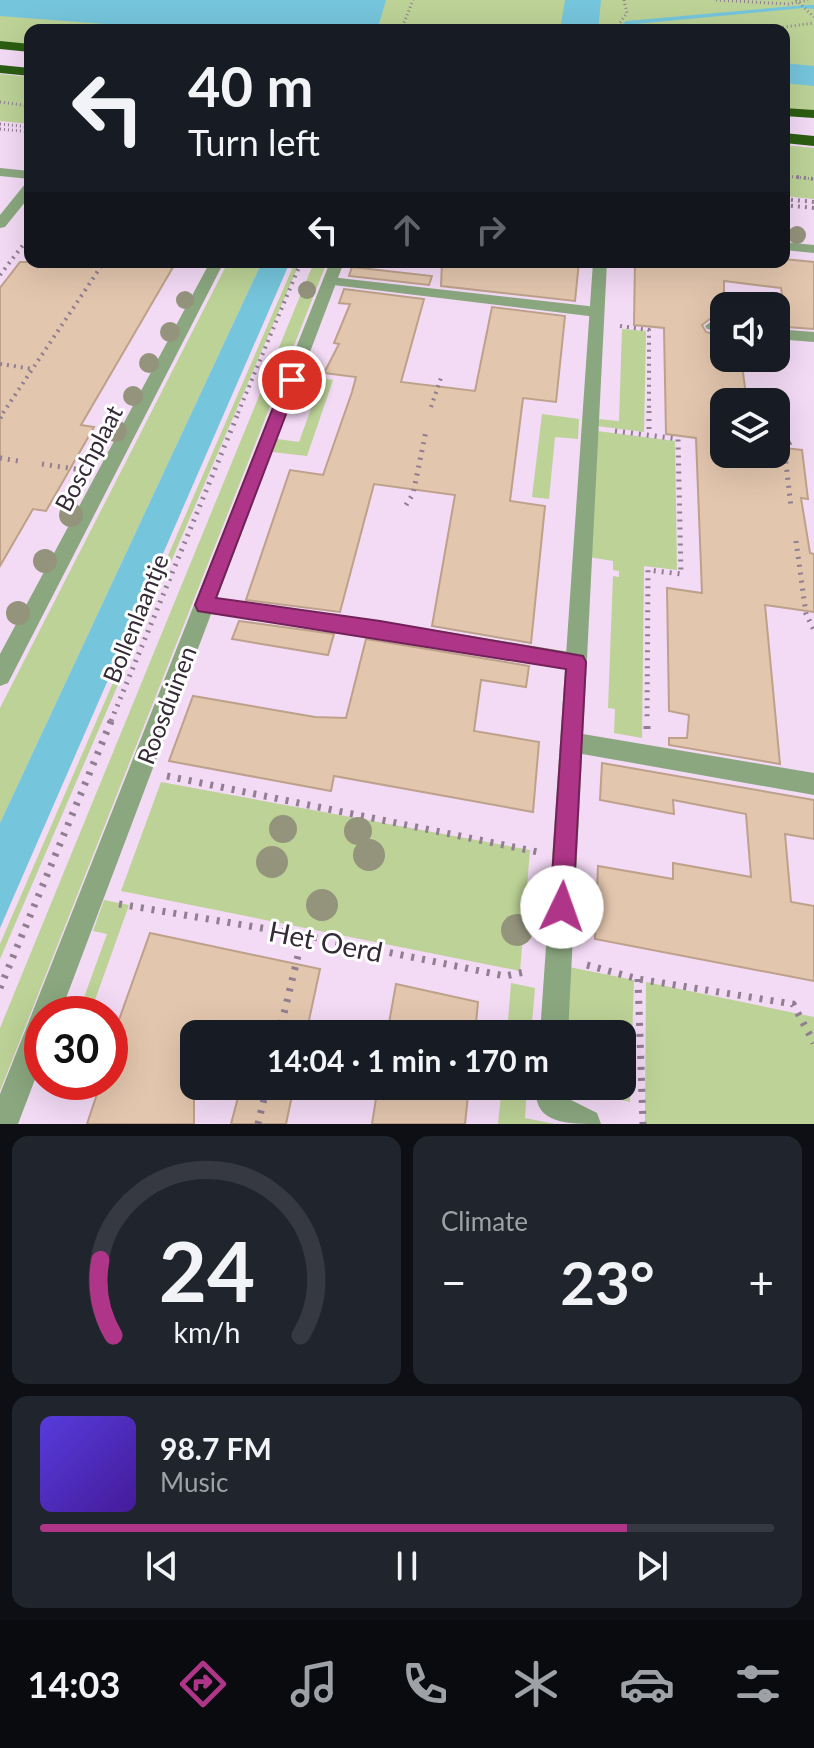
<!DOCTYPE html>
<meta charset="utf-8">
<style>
body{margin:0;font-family:Lato,sans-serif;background:#20242c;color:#f1f3f6;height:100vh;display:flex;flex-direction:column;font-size:30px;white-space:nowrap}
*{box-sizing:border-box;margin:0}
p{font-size:26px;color:#9ea1a6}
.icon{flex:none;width:44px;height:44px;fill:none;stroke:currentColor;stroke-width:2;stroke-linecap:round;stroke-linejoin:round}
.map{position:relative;height:1124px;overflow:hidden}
.details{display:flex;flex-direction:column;gap:12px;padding:12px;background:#0d0f14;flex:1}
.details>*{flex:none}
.guide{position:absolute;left:24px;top:24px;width:766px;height:244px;border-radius:16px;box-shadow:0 8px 32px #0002;background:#171b24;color:#f1f3f6;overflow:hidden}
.buttons{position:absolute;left:710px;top:292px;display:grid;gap:16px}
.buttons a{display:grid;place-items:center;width:80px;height:80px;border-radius:16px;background:#171b24;box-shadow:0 8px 32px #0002;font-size:40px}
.speed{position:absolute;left:24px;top:996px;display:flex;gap:16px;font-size:40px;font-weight:700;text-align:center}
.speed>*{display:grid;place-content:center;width:104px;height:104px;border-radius:50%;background:#171b24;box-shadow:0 8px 32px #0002;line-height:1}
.speed .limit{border:12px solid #d22;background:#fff;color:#111}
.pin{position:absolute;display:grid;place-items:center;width:68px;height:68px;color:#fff;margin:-34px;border:4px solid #fff;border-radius:50%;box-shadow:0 2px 8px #0007}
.me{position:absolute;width:88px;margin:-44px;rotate:3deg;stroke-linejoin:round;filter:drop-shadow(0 0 6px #0008)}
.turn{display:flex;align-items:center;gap:28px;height:168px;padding:0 32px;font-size:36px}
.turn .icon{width:104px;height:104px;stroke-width:2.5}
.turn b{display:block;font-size:56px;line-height:68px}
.lanes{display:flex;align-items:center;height:76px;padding:0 32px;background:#0003;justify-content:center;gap:40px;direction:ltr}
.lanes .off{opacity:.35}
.big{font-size:60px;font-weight:700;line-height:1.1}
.details .card{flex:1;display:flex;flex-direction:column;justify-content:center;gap:12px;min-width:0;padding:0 28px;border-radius:16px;background:#20242c}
.details .dial{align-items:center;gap:0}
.dial svg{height:208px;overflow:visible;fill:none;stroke:#363941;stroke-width:7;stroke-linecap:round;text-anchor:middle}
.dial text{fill:#f1f3f6;stroke:none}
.song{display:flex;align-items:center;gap:24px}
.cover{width:96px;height:96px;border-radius:12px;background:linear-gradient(135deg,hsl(250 70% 55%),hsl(260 70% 35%))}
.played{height:8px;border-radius:4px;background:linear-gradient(90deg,#af3589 80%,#363941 80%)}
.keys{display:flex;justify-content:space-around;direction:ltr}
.heat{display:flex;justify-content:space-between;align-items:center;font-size:44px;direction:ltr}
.details .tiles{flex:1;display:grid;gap:12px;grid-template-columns:1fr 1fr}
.card:last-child{grid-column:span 2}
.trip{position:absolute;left:180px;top:1020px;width:456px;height:80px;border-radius:16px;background:#171b24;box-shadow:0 8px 32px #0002;font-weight:700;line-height:80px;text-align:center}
.tab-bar{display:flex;height:128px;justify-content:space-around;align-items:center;background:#090b0e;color:#9ea1a6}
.tab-bar .icon{width:56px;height:56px}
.tab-bar .on{color:#af3589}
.tab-bar b{font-size:36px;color:#f1f3f6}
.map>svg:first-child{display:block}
.green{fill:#bcd296}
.water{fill:#75c5dc}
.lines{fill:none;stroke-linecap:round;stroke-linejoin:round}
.stream{fill:#75c5dc;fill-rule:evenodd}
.building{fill:#e3c6ae;stroke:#bda18a;stroke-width:2}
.path-far3{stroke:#907e91;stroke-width:3;stroke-dasharray:1 3;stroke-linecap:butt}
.path-far2{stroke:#907e91;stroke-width:4;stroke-dasharray:2 5;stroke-linecap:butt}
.path-far1{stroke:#907e91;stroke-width:5;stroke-dasharray:2 6;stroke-linecap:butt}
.path{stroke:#907e91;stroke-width:7;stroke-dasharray:3 8;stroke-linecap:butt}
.lane{fill:#8aa77f;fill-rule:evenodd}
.street{fill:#8aa77f;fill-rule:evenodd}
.highway{fill:#2c5d12;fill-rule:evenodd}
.tree{fill:#94947d}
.route{fill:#af3589;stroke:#722259;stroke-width:2}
.labels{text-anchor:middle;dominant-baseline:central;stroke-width:6;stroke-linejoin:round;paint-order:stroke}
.street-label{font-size:24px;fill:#352b36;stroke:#fff}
.near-street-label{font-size:28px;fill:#352b36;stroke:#fff}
</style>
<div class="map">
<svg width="814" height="1124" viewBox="0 0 814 1124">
<rect width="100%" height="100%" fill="#f3daf5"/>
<path class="green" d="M0,0H814V112L784,109V30H30V47L0,45Z
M0,74L30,77V124L0,121Z
M784,145L814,148V199L784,196Z
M228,262H262L0,823V708Z
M295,262H300L0,959V944Z
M314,262H325V267L0,1091V1028Z
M622,329L646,331L644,432L597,426V419L619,421Z
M322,378L333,380L307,456L272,452L277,439L299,442Z
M542,414L579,419L578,439L555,437L549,499L532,497Z
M597,431L675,441L677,570L644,566L642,738L614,733L615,709L608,708L613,576L619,577V571L613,570V561L589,557Z
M161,782L530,850L520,971L121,891Z
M104,900L129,905L90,1014H78L107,934L93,931Z
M564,966L634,980L630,1102L600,1095L584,1086H622V1034H560Z
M646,982L814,1017V1124H645Z
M511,983L535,988L531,1034H507Z
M502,1086H527L525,1118L555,1124H498Z"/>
<path class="water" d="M0,0H386L379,24L441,30H183L0,16Z
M565,0H601L598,30H560Z
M784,63L814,66V86L784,83Z
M262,262H290L0,928V823Z"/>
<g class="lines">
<path class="stream" d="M805,5H814V9L803,8L626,25L623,23L626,21Z"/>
</g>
<path class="building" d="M784,259L814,262V329L786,327L781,288L724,281V320L710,319L702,325L706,332L724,336V358H741L747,402H724V454H776V447L802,450L808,499L801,498L810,553L814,554V612L765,605L780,764L669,745V738H687L689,715L669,711L667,588L702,593L696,438L666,434L664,328L634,325L635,262H784Z
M20,262H176L81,425L94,427L46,511L33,509L0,566V288Z
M442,262H579L575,301L441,286Z
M352,267L432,276L429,285L349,276Z
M344,289L424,299L401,382L475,391L492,307L565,316L556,402L523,398L510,501L545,506L531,643L432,626L455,495L374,484L340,612L246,600L290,470L323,475L352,392L356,377L324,373L339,344L334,343L350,304L339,303Z
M239,621L334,634L328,655L232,639Z
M366,639L529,666L526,687L481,680L474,731L539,742L533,812L334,776L331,791L169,761L193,696L315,717L346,718Z
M602,763L814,800V839L785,834L791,902L814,906V981L595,939L598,866L673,879V863L751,877L746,814L673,800L674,814L600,800Z
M150,933L320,969L306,1034H259L207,1022L204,1034H194V1124H87L101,1082H110V1045Z
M396,984L478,1002L475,1034H387Z
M241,1086H294L286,1124H231Z
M378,1086H469L465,1124H372Z"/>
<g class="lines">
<path class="path-far3" d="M624,0L627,13L619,24L627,30
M716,0L788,4L808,0
M796,0L814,17
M401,30L413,0
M763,30L814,23
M0,102L30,106
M0,124L30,127
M0,129L30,132
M784,176L814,179"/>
<path class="path-far2" d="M797,177L814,179
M784,199L814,202
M784,205L814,208
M0,275L30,236
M620,326L649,330V413
M0,364L33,369
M431,407L442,375
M3,413L104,262
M238,413L301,262"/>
<path class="path-far1" d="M649,411V435
M0,418L4,411
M615,431L678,439L681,574L648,570L647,721
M791,442L784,446L791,507
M0,458L18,461
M42,464L82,470
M406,505L413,494L426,431
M796,541L806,614L814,630
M111,721L239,411"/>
<path class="path" d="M647,729V719
M167,776L538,852
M119,904L303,935L505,976L529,971
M587,965L638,979L793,1004L814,1043
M638,979L643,1124
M0,988L112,719
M279,1034L303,935
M258,1124L267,1086"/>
<path class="lane" d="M330,277L597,307L604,312L597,317L325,284L323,281Z
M712,321L724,323V333L707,329L705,326Z
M776,329L814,332V342L776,339Z
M204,597L380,621L576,653L583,656L586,662L583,668L576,671L380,637L204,613L197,611L195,605L197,599Z
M571,732L814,773V795L571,752L564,749L561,742L564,735Z"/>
<path class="street" d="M0,168L30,171V179L0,176Z
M30,183V196L5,227L0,228V215L25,184Z
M784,242L814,245V253L784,250Z
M210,262H224L8,683L0,686V654Z
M330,262H344L60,1014H42V1061L18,1124H0V1094Z
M593,262H607L568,1034H540Z
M536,1086H566L565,1097L597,1113L601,1124C565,1124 533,1124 536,1086Z"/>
<path class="highway" d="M0,41L30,44V52L0,49Z
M0,65L30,68V76L0,73Z
M784,108L814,110V118L784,116Z
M784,133L814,136V146L784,143Z"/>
</g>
<g class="tree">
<circle cx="797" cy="235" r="9"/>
<circle cx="307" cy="290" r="9"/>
<circle cx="185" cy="300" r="9"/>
<circle cx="170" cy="332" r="10"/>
<circle cx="149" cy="363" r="10"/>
<circle cx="133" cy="396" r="10"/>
<circle cx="116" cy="431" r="11"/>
<circle cx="71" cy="515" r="12"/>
<circle cx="45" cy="561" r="12"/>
<circle cx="18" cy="613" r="12"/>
<circle cx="283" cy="829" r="14"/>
<circle cx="358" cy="831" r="14"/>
<circle cx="369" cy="855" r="16"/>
<circle cx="272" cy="862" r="16"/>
<circle cx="322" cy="905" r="16"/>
<circle cx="517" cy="930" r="16"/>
</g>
<path class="route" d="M292,374L299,380L216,598L380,621L583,656L586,662L573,907L570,916L562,919L553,916L550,907L566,669L198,611L195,605L284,380Z"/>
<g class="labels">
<g class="street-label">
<text transform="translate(88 458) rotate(-62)">Boschplaat</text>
<text transform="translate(135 618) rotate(-68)">Bollenlaantje</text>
<text transform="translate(166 705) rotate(-69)">Roosduinen</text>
</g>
<g class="near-street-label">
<text transform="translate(326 941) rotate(11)">Het Oerd</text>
</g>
</g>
</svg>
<div class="buttons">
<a><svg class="icon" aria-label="sound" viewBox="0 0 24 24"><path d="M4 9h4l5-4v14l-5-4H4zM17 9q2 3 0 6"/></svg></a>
<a><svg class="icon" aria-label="layers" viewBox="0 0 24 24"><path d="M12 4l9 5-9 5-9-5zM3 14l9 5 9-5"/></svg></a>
</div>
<div class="speed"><div class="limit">30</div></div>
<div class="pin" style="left:292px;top:380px;background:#d93025"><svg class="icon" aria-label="arrive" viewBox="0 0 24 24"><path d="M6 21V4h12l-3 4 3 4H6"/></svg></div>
<svg class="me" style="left:562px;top:907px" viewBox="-20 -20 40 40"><circle r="19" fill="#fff"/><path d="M0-13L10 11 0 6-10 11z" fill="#af3589"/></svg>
<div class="trip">14:04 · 1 min · 170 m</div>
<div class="guide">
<div class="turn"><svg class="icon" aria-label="left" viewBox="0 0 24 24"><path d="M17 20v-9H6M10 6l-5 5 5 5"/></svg><div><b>40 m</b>Turn left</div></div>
<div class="lanes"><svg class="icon" aria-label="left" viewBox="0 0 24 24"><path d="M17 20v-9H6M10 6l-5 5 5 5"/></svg><svg class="icon off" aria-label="ahead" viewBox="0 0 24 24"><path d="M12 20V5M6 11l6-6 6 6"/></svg><svg class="icon off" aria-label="right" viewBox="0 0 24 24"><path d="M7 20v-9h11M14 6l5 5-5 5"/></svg></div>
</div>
</div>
<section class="details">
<div class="tiles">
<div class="card dial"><svg viewBox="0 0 100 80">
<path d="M14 69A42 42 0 1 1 86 69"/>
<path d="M14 69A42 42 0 0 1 9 40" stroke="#af3589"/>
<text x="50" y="56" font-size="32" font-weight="700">24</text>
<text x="50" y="72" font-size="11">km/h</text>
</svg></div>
<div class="card"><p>Climate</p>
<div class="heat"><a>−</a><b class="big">23°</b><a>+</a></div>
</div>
<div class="card">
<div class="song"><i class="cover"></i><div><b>98.7 FM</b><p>Music</p></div></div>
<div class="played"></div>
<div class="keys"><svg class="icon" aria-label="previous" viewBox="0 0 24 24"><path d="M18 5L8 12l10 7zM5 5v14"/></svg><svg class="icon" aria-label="pause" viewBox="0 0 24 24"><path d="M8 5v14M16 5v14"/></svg><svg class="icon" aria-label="next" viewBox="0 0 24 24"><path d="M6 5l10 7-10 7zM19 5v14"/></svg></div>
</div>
</div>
</section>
<nav class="tab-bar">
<b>14:03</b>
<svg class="icon on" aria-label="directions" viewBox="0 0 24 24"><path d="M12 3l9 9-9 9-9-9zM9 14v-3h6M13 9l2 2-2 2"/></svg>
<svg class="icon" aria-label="music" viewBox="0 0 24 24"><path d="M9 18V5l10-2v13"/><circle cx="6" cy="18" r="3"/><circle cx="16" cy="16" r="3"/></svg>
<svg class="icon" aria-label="phone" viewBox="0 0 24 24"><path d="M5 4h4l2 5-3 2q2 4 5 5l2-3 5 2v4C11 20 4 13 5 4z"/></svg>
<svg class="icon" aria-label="climate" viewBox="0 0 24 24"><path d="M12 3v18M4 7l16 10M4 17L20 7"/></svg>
<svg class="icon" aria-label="car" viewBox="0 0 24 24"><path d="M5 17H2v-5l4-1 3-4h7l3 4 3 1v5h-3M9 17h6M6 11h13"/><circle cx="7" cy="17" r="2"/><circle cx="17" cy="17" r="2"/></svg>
<svg class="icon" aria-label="filters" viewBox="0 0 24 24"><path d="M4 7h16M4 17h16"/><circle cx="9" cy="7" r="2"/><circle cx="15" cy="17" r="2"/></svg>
</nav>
